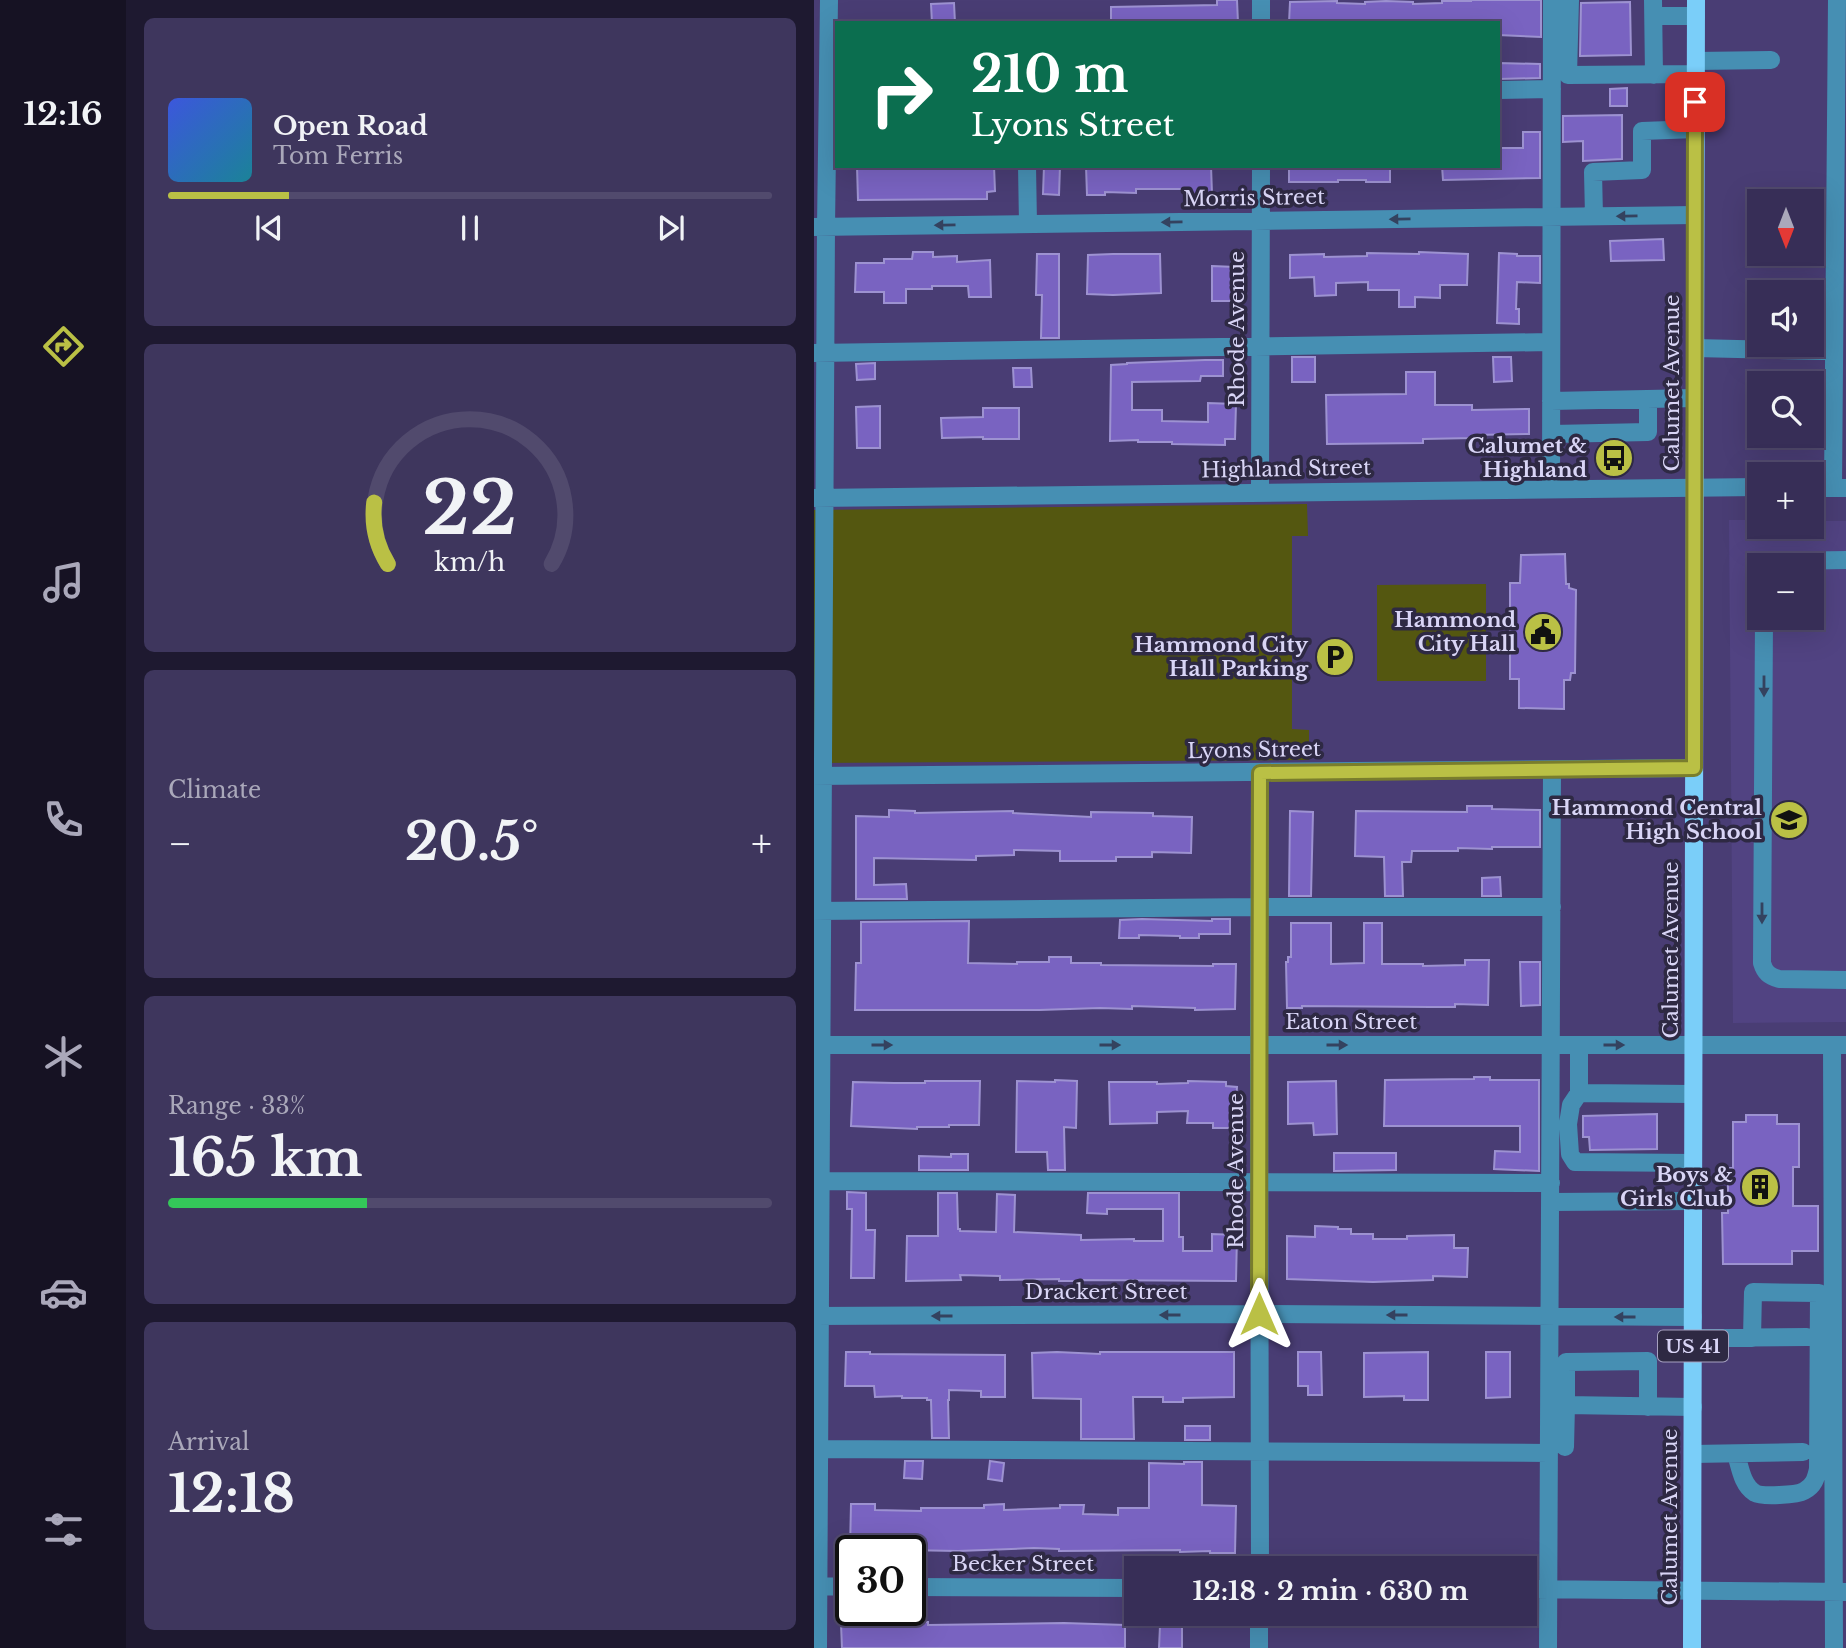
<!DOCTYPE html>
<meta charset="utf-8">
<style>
body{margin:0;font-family:"Libre Baskerville",serif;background:#3e365d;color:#f1f3f6;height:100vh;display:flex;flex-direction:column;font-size:26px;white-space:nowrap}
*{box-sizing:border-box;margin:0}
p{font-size:23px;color:#aaa8ba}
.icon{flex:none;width:38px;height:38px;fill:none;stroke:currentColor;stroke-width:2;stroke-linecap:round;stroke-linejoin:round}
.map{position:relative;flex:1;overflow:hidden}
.drawer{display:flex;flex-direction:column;gap:18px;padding:18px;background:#1e1930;width:688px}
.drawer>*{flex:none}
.top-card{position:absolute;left:21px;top:21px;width:665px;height:147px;border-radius:0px;box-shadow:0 7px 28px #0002,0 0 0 2px #514a6d;background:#0b6e4f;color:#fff;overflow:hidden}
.needle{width:46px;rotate:180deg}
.buttons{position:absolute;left:933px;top:189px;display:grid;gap:14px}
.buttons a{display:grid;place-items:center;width:77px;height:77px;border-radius:0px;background:#372e57;box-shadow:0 7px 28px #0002,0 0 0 2px #514a6d;font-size:35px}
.speed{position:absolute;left:21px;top:1535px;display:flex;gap:14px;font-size:35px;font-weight:700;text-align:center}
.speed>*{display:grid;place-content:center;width:91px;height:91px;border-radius:50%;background:#372e57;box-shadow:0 7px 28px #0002,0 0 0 2px #514a6d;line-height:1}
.speed .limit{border:4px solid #111;border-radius:10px;background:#fff;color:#111}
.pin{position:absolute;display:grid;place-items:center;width:60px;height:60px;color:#fff;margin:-30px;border-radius:14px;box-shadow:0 4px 10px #0006}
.me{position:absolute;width:77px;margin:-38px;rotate:0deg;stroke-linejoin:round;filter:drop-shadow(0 0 5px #0008)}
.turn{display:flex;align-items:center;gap:24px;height:147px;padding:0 21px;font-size:32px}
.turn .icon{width:91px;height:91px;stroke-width:2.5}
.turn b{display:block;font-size:49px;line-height:60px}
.big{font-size:52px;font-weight:800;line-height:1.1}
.drawer .widget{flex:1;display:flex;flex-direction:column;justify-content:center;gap:10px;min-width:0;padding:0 24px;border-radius:10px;background:#3e365d}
.drawer .dial{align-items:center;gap:0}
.dial svg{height:182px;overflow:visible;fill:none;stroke:#514a6d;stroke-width:7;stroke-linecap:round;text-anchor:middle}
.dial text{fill:#f1f3f6;stroke:none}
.song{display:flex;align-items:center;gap:21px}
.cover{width:84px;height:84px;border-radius:10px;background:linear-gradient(135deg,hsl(230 70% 55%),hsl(190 70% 35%))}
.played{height:7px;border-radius:4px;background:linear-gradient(90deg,#bac045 20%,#514a6d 20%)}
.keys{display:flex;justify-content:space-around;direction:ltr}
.heat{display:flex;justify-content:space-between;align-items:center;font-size:38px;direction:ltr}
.charge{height:10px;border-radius:5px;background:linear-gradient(90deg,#34c759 33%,#514a6d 0)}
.trip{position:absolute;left:310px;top:1556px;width:413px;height:70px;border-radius:0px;background:#372e57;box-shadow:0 7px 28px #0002,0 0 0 2px #514a6d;font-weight:800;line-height:70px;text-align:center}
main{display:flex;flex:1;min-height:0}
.dock{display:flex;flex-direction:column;width:126px;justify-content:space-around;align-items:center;background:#161223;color:#aaa8ba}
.dock .icon{width:49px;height:49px}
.dock .current{color:#bac045}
.dock b{font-size:32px;color:#f1f3f6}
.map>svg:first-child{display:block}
.built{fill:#514382;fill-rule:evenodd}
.green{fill:#545710}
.building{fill:#7963c1;stroke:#9d92d1;stroke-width:2}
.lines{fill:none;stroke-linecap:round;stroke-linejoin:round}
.minor{stroke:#468fb3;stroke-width:18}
.major{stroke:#7acef9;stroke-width:18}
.oneway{fill:#34425f}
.route-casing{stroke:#797d2d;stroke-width:18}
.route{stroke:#bac045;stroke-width:12}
.labels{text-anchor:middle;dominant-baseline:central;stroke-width:7;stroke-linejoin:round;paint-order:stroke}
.shield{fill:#2e2943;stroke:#a6a1c0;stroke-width:2}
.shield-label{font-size:19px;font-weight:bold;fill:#d9d5f6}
.street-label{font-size:21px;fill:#d9d5f6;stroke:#2e2943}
.poi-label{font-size:21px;font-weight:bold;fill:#d9d5f6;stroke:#2e2943;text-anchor:end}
</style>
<main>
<nav class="dock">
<b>12:16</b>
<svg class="icon current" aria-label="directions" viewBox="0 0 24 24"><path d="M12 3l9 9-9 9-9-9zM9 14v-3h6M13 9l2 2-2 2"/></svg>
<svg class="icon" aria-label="music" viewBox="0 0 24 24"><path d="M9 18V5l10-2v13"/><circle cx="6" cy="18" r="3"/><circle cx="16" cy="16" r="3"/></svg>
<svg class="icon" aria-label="phone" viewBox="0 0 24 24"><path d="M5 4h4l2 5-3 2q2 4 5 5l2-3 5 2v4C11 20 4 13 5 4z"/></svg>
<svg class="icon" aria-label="climate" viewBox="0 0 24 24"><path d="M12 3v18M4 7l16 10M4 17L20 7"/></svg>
<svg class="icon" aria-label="car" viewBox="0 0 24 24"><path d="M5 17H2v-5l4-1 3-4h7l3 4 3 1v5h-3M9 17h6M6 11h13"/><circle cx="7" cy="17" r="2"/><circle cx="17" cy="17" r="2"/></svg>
<svg class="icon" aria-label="filters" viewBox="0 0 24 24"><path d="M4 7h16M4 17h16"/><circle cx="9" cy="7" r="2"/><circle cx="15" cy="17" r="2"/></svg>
</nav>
<section class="drawer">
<div class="widget">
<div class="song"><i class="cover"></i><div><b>Open Road</b><p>Tom Ferris</p></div></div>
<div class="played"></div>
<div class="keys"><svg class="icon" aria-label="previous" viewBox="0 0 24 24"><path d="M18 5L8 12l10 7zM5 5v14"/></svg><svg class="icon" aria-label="pause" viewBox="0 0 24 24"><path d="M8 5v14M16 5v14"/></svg><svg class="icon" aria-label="next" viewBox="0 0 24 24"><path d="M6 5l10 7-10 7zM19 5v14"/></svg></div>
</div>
<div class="widget dial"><svg viewBox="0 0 100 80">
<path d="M14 69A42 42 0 1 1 86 69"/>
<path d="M14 69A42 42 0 0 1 8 42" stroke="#bac045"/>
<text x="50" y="56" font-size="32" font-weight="700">22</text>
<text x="50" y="72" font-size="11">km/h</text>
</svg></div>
<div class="widget"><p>Climate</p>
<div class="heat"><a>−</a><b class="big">20.5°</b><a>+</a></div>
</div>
<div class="widget"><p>Range · 33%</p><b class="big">165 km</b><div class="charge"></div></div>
<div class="widget"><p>Arrival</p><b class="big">12:18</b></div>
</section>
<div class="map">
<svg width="1033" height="1648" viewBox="0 0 1033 1648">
<rect width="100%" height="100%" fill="#493d74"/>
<path class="built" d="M915,520H945V527H998V521H1032V1022L919,1023ZM945,565H998V618H945Z"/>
<path class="green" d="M493,504L494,536H478V729L495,730V760L0,763V510Z
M672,584V681H563V585Z"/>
<path class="building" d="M403,0H423L424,23H297V7L403,5Z
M657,0H727V37L684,35V23H475L476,2L523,1V3L551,4V2L572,1L599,2V4L628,3V1H657Z
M816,2L817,55L766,56L767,3Z
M140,3L141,23H118L117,4Z
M684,63L726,64V78L684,79Z
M813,88V106H796V89Z
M808,115V159L769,161V141L749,142V116Z
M709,132H726V178L629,180L628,166H684V148H709Z
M43,166H180L181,191L173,192V199L44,200Z
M230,166H246L245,195L229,194Z
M272,166H397L398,194H374V189H322V193L291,192V195H273Z
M475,166H576V182H552V180H524V182H475Z
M849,239L850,260L797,261L796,241Z
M99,252H119V257L143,256V262L176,260L177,297H155L154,286H118V289H92V303H70V292H41L42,263H70V259H98Z
M605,252L654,254L653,285H626V298L601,297V307H585V290H554V282L522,283V295L501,296L500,277L476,278V255L510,254V257L553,256V253L605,254Z
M685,253L703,254V256H726V283L703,282L702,309H705V324L683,323Z
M223,254H245V338H227L228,295H222Z
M299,254H346L347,293L299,295L273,294L274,255Z
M398,266L421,267V301H398Z
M478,357H501V382H478Z
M679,357H697L698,381L680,382Z
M391,360H409V376H387L386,381L318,382V410H348V421L394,422V403L422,404L421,439H411V445L358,444V442H324V440L296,441L297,365L313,364V363Z
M61,363V379L43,380L42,364Z
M199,368H217L218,387H200Z
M592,372H621V405H658V410L715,409V434L659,435V438L609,439V443L513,444L512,395L592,394Z
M66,406V448H43L42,407Z
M169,408H205V439H169V437L128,438L127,418L169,417Z
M751,554L752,584H755V588L762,590L761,673H757L756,680H750V709L705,708V679H696V583H706L707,555Z
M653,806H678V809L726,810V847H678V849L644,848V851H598L597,862H588L589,896H571L570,857L541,856L542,811L653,812Z
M75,810L101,811V813L199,811V813L277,817V812L339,813V816L378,817L377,853L338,852V857H302V861H246V851L200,850V855L162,856V860L60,858V885L92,884L93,899H42V816L75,817Z
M476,811L499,812L497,896H475Z
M686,877L687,896H668V878Z
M328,919L398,921V919H416V934H385V938H366V936L325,935V938H305L306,920Z
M155,921L154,963L203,964V962H235V957H257V963H287V965L399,966V964H422L421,1009L381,1010V1008L318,1006V1009L286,1008L225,1010H41L42,963H47V922Z
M477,923H517V964L550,963V923H568V964H609V966L651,965V960H675L674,1005L641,1004V1007H617L488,1006V1008H473L472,962H474V957H477Z
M706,962H726V1005L707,1006Z
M660,1077H676V1080H725V1171L680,1169L681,1151L706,1152V1126H570L571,1080L660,1079Z
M241,1080L263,1081L262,1128L250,1127L251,1170H234L233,1152H202L203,1081L241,1082Z
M111,1081H166L165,1125H135V1127H103V1129L37,1126L39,1082L80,1083H111Z
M374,1081L412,1082V1086L423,1087L420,1128H399V1123H373L374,1111L343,1112V1123L296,1124L295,1082H343V1084L374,1083Z
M522,1081L523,1134L500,1135L499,1123L474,1124V1082Z
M843,1114V1149L776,1150L775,1137H769V1116Z
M932,1115H963V1124H985V1167H979V1206H1004V1251H978V1264H909L908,1213H914V1168H919V1122H932Z
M520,1153H582V1170L520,1171Z
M137,1154H154V1170H105V1156L137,1157Z
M33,1192L52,1193V1230H61L60,1278H37L38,1209H33Z
M124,1193H143L144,1229H146V1231L182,1232L183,1194L201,1195L200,1232L267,1235V1240L320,1239V1241H349V1209H293V1214L273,1213L274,1193H365V1237H369V1251H398V1234L423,1235L422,1281L267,1280V1281H245V1279L186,1280V1276L146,1275L147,1280L92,1281L93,1236H124Z
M501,1226L524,1227V1229H537V1234H559V1239H593V1236L640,1235V1248H654L653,1277L619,1276V1280L559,1282L473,1279V1236L501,1237Z
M32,1352H56V1354L191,1355V1397H167V1391L135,1390V1400H134L135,1438H118L117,1400H113V1398H88V1396L61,1397L60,1386H31Z
M243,1352L286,1354V1352H420V1397L369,1398V1402H349V1397H319L320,1439H267V1399L219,1398L218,1353Z
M484,1352H507L508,1395H494V1386H484Z
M614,1352V1400H590V1396L550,1397V1353Z
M672,1352H696V1397L672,1398Z
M371,1426H396V1440H371Z
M91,1461H109L108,1479L90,1478Z
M176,1461L190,1463L188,1481L174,1479Z
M370,1462H388V1505L422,1506L421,1553H396V1551L366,1552V1550L245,1551V1549L220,1548L144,1551L36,1549L37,1504H61V1510L107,1511V1508H170V1505L190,1504V1510L246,1508V1505H270L269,1514L304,1515V1508H335V1463L370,1464Z
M92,1622H114V1625L250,1623L311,1625V1648H28L27,1624H92Z
M346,1626H368V1648H345Z"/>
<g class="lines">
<path class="minor" d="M756,0L754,75L882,74
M839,0L840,75
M840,16H882
M447,23V0
M882,61L957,60
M684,90L738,89
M213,166L214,224
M780,216L779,172L828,170V131L882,129
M0,227L881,215
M881,348L1009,351
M0,353L737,342
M737,401L881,398
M738,434L834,432V399
M998,488H1033
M1019,488L1023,0
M737,489L738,0
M446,492L447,166
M0,498L945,487
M958,565L968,561L1033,560
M950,618L948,963C951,973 955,976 965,979L1033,980
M0,776L880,768
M0,911L445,907H738
M0,1045H1033
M765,1045V1093L757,1105L754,1124L756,1154L761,1162L879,1163
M1018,1045L1020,1648
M765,1093L879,1094
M0,1181L737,1183
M737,1202L879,1201
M0,1316L445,1314L879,1317
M879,1338L993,1337
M834,1407V1361L752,1362V1405L879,1407
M751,1447L752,1405
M0,1449L735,1453
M879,1454L989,1452
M922,1454C926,1467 928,1485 941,1493C948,1497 983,1495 990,1491C1000,1486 1002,1478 1004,1469L1005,1293L939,1292L938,1338
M446,1568L445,1045L446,773
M0,1586L37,1587
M96,1587L322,1588
M710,1589L1033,1592
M4,1648L12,227L15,0
M445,1648V1614
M734,1648L738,770"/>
<path class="major" d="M878,1648L882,0"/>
</g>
<defs><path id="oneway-solid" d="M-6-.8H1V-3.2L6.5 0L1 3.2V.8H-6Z" transform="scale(1.75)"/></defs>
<g class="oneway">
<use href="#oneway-solid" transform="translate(813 216) rotate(179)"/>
<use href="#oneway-solid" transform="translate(586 219) rotate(179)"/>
<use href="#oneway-solid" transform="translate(358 222) rotate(179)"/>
<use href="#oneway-solid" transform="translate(131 225) rotate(179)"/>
<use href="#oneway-solid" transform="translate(950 686) rotate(90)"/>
<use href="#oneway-solid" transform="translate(948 913) rotate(90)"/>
<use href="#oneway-solid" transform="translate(68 1045)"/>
<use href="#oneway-solid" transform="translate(296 1045)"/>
<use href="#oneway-solid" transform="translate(523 1045)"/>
<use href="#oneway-solid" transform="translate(800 1045)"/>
<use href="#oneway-solid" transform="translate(356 1315) rotate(180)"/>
<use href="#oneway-solid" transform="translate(583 1315) rotate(-180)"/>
<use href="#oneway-solid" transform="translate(128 1316) rotate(180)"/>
<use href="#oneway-solid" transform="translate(811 1317) rotate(-180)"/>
</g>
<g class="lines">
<defs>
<path id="route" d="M445,1314L446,773L880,768L881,102"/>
</defs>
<use href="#route" class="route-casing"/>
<use href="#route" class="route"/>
</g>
<defs>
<symbol id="bus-disc" viewBox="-11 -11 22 22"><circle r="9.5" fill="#bac045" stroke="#2e2943"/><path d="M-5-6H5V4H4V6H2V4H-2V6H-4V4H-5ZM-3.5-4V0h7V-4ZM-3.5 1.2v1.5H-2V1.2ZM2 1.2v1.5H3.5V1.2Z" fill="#111"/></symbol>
<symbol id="civic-disc" viewBox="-11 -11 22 22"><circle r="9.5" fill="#bac045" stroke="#2e2943"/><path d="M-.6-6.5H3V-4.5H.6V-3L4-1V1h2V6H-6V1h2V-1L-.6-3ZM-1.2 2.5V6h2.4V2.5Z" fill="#111"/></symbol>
<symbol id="parking-disc" viewBox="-11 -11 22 22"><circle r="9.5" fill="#bac045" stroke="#2e2943"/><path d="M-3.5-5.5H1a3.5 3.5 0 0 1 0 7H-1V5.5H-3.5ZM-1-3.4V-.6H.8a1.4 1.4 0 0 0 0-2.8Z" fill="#111"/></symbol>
<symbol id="school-disc" viewBox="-11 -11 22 22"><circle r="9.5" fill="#bac045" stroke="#2e2943"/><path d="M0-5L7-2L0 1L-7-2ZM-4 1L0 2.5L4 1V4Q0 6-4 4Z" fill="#111"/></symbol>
<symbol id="building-disc" viewBox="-11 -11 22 22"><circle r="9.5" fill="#bac045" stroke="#2e2943"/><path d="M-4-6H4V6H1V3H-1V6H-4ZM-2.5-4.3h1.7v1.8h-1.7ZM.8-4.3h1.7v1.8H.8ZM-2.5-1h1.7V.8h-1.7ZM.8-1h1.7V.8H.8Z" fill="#111"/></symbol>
</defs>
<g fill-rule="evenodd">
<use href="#bus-disc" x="778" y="436" width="44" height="44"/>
<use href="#civic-disc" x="707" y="610" width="44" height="44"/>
<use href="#parking-disc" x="499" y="635" width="44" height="44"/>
<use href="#school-disc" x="953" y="798" width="44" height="44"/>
<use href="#building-disc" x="924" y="1165" width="44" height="44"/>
</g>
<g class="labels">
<rect class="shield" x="844" y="1330.5" width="70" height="31" rx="5"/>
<g class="shield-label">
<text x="879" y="1346">US 41</text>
</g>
<g class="street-label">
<text transform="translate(440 198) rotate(-1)">Morris Street</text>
<text transform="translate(423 329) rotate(-90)">Rhode Avenue</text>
<text transform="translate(858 383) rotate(-90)">Calumet Avenue</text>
<text transform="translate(472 469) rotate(-1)">Highland Street</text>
<text transform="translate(440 750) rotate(-1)">Lyons Street</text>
<text transform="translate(857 950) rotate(-90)">Calumet Avenue</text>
<text x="537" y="1022">Eaton Street</text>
<text transform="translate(422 1171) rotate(-90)">Rhode Avenue</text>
<text x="292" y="1292">Drackert Street</text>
<text transform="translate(856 1517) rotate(-90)">Calumet Avenue</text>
<text x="209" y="1564">Becker Street</text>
</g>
<g class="poi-label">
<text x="773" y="446">Calumet &amp;<tspan x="773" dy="24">Highland</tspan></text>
<text x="702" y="620">Hammond<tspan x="702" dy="24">City Hall</tspan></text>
<text x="494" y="645">Hammond City<tspan x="494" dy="24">Hall Parking</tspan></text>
<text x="948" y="808">Hammond Central<tspan x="948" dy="24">High School</tspan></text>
<text x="919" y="1175">Boys &amp;<tspan x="919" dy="24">Girls Club</tspan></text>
</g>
</g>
</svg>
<div class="buttons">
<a><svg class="needle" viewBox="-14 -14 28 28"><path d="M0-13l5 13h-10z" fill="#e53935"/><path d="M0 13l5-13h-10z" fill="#aaa8ba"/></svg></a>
<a><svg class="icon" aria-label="sound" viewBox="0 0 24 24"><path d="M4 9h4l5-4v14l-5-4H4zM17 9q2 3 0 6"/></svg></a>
<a><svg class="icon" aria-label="search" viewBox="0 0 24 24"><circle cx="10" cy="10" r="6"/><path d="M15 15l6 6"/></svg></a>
<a>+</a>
<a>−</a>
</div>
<div class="speed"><div class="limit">30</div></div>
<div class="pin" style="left:881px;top:102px;background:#d93025"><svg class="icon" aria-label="arrive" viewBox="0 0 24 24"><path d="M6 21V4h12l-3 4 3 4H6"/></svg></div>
<svg class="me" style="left:445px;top:1314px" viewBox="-20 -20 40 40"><path d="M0-17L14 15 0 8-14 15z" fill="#bac045" stroke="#fff" stroke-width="4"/></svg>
<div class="trip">12:18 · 2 min · 630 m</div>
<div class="top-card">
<div class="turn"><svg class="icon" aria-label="right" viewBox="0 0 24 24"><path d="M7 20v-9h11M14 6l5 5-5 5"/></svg><div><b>210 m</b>Lyons Street</div></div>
</div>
</div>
</main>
